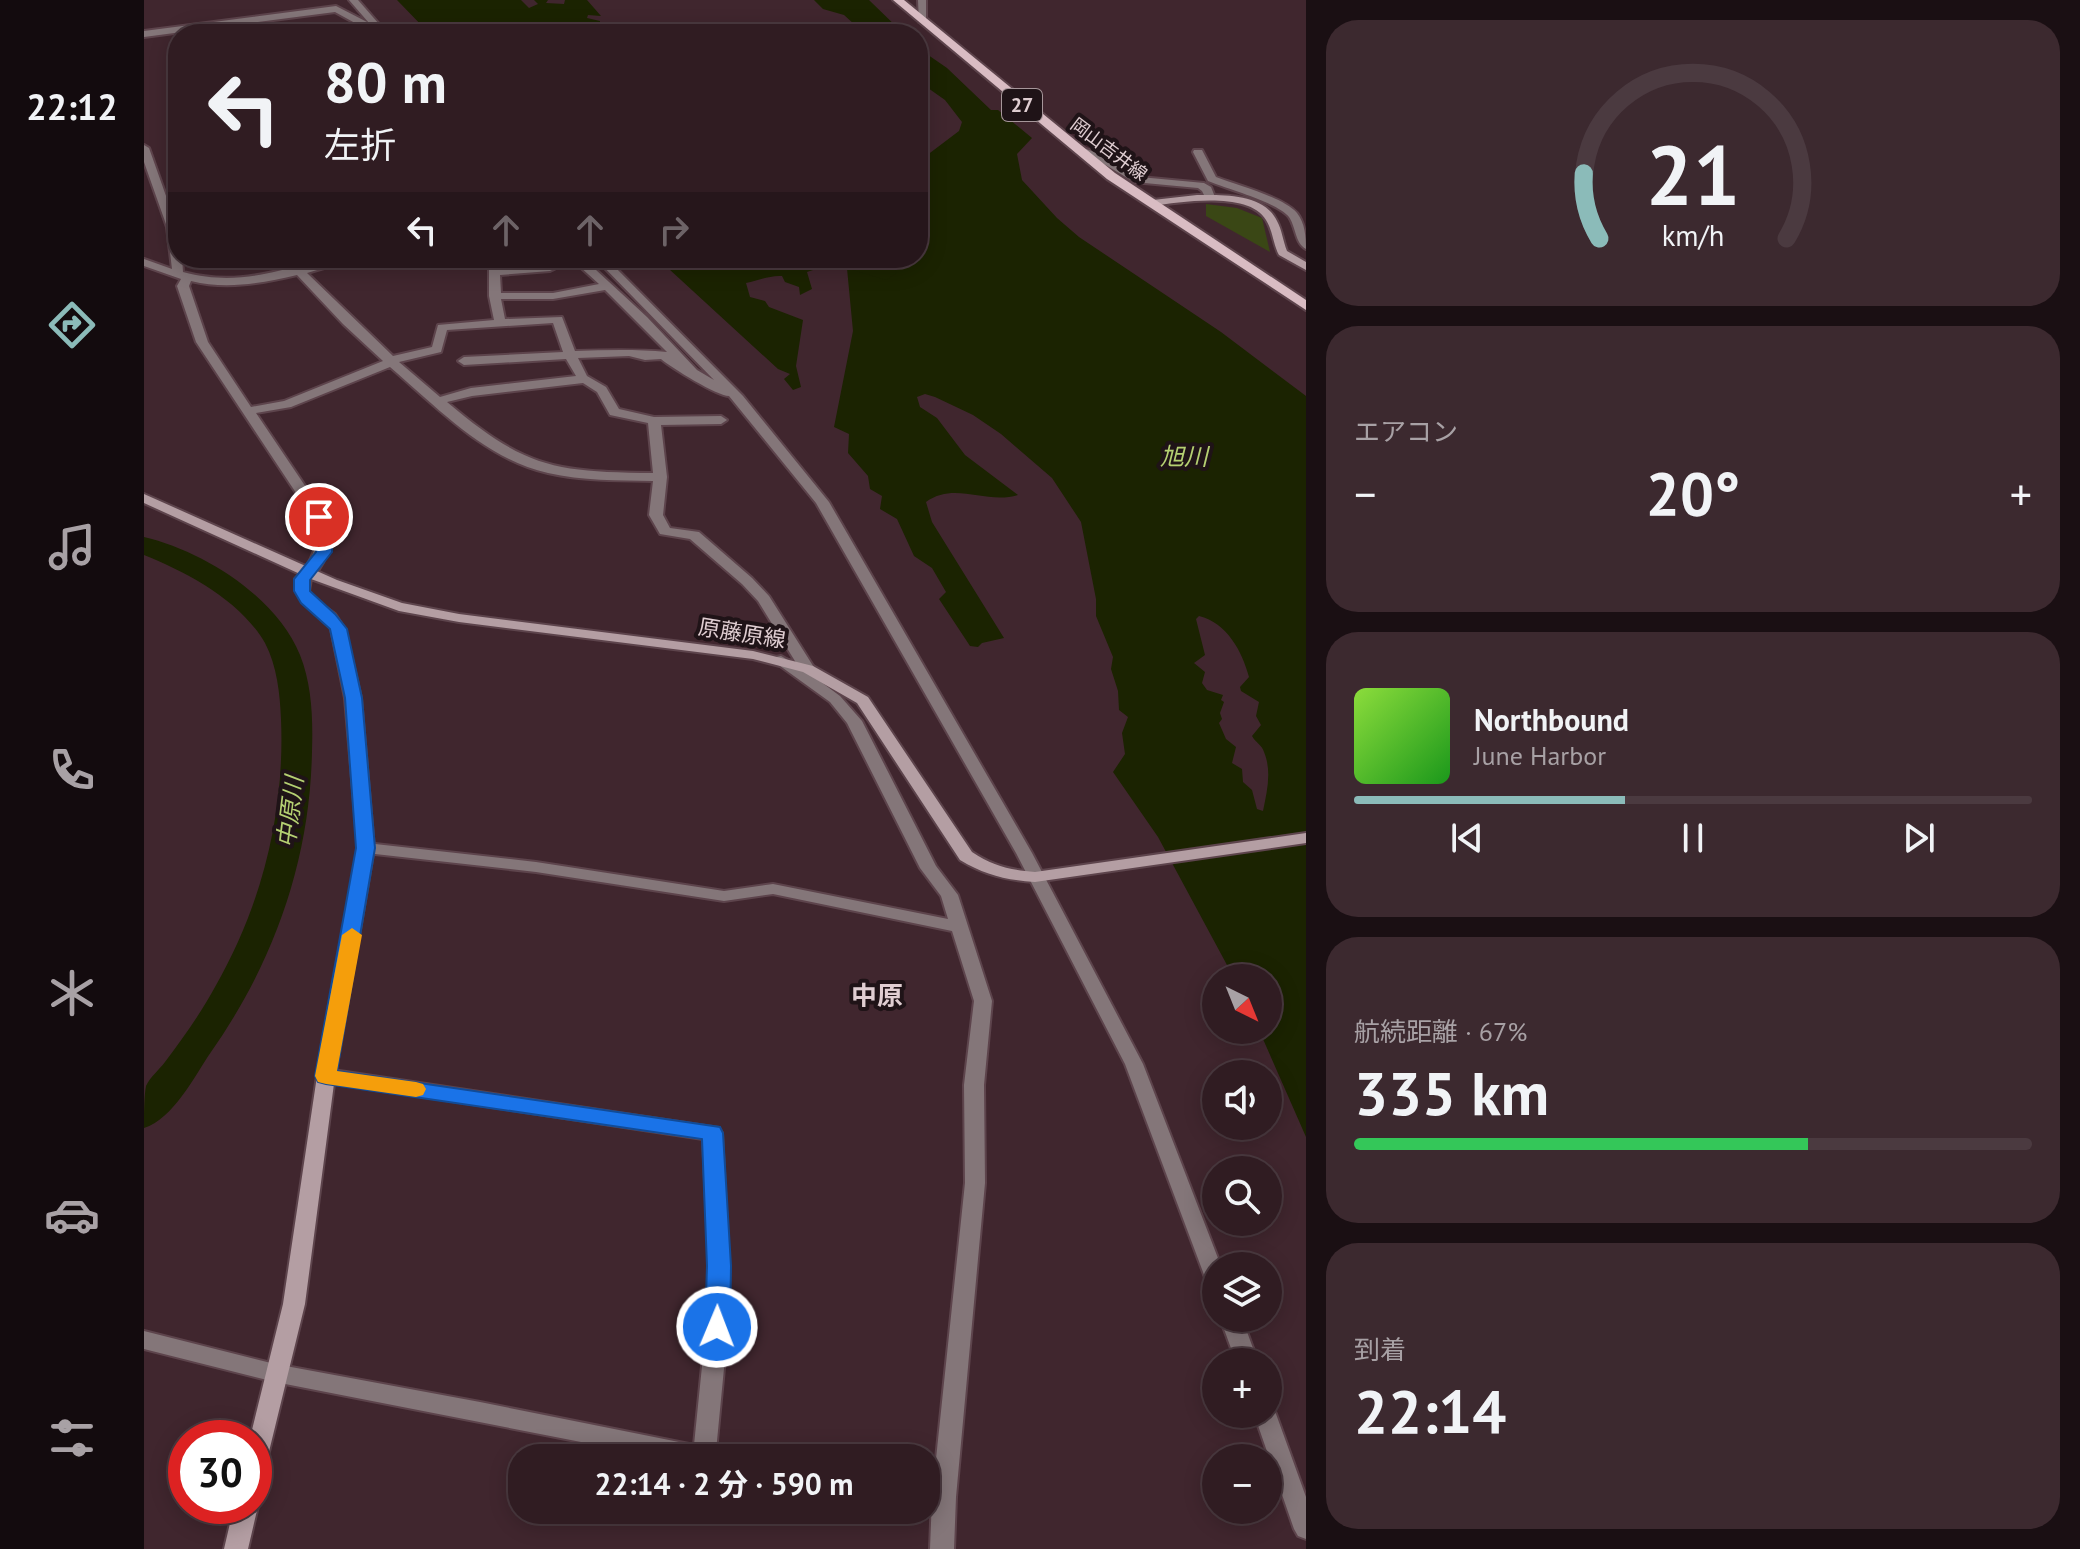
<!DOCTYPE html>
<html lang="ja">
<meta charset="utf-8">
<style>
body{margin:0;font-family:"PT Sans","Noto Sans JP",sans-serif;background:#3c292f;color:#f1f3f6;height:100vh;display:flex;flex-direction:column;font-size:30px;white-space:nowrap}
*{box-sizing:border-box;margin:0}
p{font-size:26px;color:#a8a1a5}
.icon{flex:none;width:44px;height:44px;fill:none;stroke:currentColor;stroke-width:2;stroke-linecap:round;stroke-linejoin:round}
.map{position:relative;flex:1;overflow:hidden}
.panel{display:flex;flex-direction:column;gap:20px;padding:20px;background:#1a0f13;width:774px}
.panel>*{flex:none}
.top-card{position:absolute;left:24px;top:24px;width:760px;height:244px;border-radius:32px;box-shadow:0 4px 20px #0003,0 0 0 2px #4b3a40;background:#301c22;color:#f1f3f6;overflow:hidden}
.needle{width:52px;rotate:137deg}
.buttons{position:absolute;left:1058px;top:964px;display:grid;gap:16px}
.buttons a{display:grid;place-items:center;width:80px;height:80px;border-radius:50%;background:#301c22;box-shadow:0 4px 20px #0003,0 0 0 2px #4b3a40;font-size:40px}
.speed{position:absolute;left:24px;top:1420px;display:flex;gap:16px;font-size:40px;font-weight:700;text-align:center}
.speed>*{display:grid;place-content:center;width:104px;height:104px;border-radius:50%;background:#301c22;box-shadow:0 4px 20px #0003,0 0 0 2px #4b3a40;line-height:1}
.speed .limit{border:12px solid #d22;background:#fff;color:#111}
.pin{position:absolute;display:grid;place-items:center;width:68px;height:68px;color:#fff;margin:-34px;border:4px solid #fff;border-radius:50%;box-shadow:0 2px 8px #0007}
.me{position:absolute;width:88px;margin:-44px;rotate:1deg;stroke-linejoin:round;filter:drop-shadow(0 0 6px #0008)}
.turn{display:flex;align-items:center;gap:28px;height:168px;padding:0 24px;font-size:36px}
.turn .icon{width:104px;height:104px;stroke-width:2.5}
.turn b{display:block;font-size:56px;line-height:68px}
.lanes{display:flex;align-items:center;height:76px;padding:0 24px;background:#0003;justify-content:center;gap:40px;direction:ltr}
.lanes .off{opacity:.35}
.big{font-size:60px;font-weight:700;line-height:1.1}
.panel .card{flex:1;display:flex;flex-direction:column;justify-content:center;gap:12px;min-width:0;padding:0 28px;border-radius:32px;background:#3c292f}
.panel .dial{align-items:center;gap:0}
.dial svg{height:208px;overflow:visible;fill:none;stroke:#4b3a40;stroke-width:7;stroke-linecap:round;text-anchor:middle}
.dial text{fill:#f1f3f6;stroke:none}
.song{display:flex;align-items:center;gap:24px}
.cover{width:96px;height:96px;border-radius:12px;background:linear-gradient(135deg,hsl(90 70% 55%),hsl(120 70% 35%))}
.played{height:8px;border-radius:4px;background:linear-gradient(90deg,#8bbbb9 40%,#4b3a40 40%)}
.keys{display:flex;justify-content:space-around;direction:ltr}
.heat{display:flex;justify-content:space-between;align-items:center;font-size:44px;direction:ltr}
.charge{height:12px;border-radius:6px;background:linear-gradient(90deg,#34c759 67%,#4b3a40 0)}
.trip{position:absolute;left:364px;top:1444px;width:432px;height:80px;border-radius:32px;background:#301c22;box-shadow:0 4px 20px #0003,0 0 0 2px #4b3a40;font-weight:700;line-height:80px;text-align:center}
main{display:flex;flex:1;min-height:0}
.tabs{display:flex;flex-direction:column;width:144px;justify-content:space-around;align-items:center;background:#130b0e;color:#a8a1a5}
.tabs .icon{width:56px;height:56px}
.tabs .selected{color:#8bbbb9}
.tabs b{font-size:36px;color:#f1f3f6}
.map>svg:first-child{display:block}
.green{fill:#3a4715}
.water{fill:#1b2301;fill-rule:evenodd}
.lines{fill:none;stroke-linecap:round;stroke-linejoin:round}
.river{fill:#1b2301;fill-rule:evenodd}
.street-casing{stroke:#5d444c;stroke-width:4}
.secondary-casing{stroke:#5d444c;stroke-width:4}
.primary-casing{stroke:#5d444c;stroke-width:4}
.street{fill:#847679;fill-rule:evenodd}
.secondary{fill:#b49ea3;fill-rule:evenodd}
.primary{fill:#d9bcc3;fill-rule:evenodd}
.route{fill:#1a73e8;stroke:#114b97;stroke-width:2}
.slow{fill:#f59e0b}
.labels{text-anchor:middle;dominant-baseline:central;stroke-width:8;stroke-linejoin:round;paint-order:stroke}
.far-street-label{font-size:18px;fill:#e0ced2;stroke:#1f1317}
.shield{fill:#1f1317;stroke:#a6969a;stroke-width:2}
.shield-label{font-size:20px;font-weight:bold;fill:#e0ced2}
.street-label{font-size:22px;fill:#e0ced2;stroke:#1f1317}
.water-label{font-size:24px;font-style:italic;fill:#b5d072;stroke:#1f1317}
.quarter-label{font-size:26px;font-weight:bold;fill:#e0ced2;stroke:#1f1317}
</style>
<main>
<nav class="tabs">
<b>22:12</b>
<svg class="icon selected" aria-label="directions" viewBox="0 0 24 24"><path d="M12 3l9 9-9 9-9-9zM9 14v-3h6M13 9l2 2-2 2"/></svg>
<svg class="icon" aria-label="music" viewBox="0 0 24 24"><path d="M9 18V5l10-2v13"/><circle cx="6" cy="18" r="3"/><circle cx="16" cy="16" r="3"/></svg>
<svg class="icon" aria-label="phone" viewBox="0 0 24 24"><path d="M5 4h4l2 5-3 2q2 4 5 5l2-3 5 2v4C11 20 4 13 5 4z"/></svg>
<svg class="icon" aria-label="climate" viewBox="0 0 24 24"><path d="M12 3v18M4 7l16 10M4 17L20 7"/></svg>
<svg class="icon" aria-label="car" viewBox="0 0 24 24"><path d="M5 17H2v-5l4-1 3-4h7l3 4 3 1v5h-3M9 17h6M6 11h13"/><circle cx="7" cy="17" r="2"/><circle cx="17" cy="17" r="2"/></svg>
<svg class="icon" aria-label="filters" viewBox="0 0 24 24"><path d="M4 7h16M4 17h16"/><circle cx="9" cy="7" r="2"/><circle cx="15" cy="17" r="2"/></svg>
</nav>
<div class="map">
<svg width="1162" height="1549" viewBox="0 0 1162 1549">
<rect width="100%" height="100%" fill="#40262e"/>
<path class="green" d="M1062,204L1093,208L1118,218L1126,252L1062,216Z"/>
<path class="water" d="M253,0H377L385,8L394,4L390,0H404L402,3L420,4L421,0H443L457,16L444,15L443,18L456,21V27L470,34H445L412,28L393,34H289L283,31Z
M670,0H725L760,34H721L700,15L679,9Z
M774,48L803,68L847,110H854L888,138L873,154L878,180L913,218L935,237L1077,332L1162,396V1137L1115,1030H1124V978H1090L1014,837L969,772L981,754L978,733L984,717L975,710L974,691L967,669L969,657L952,616V599L937,522L908,478L857,434L829,415L791,397L781,394L773,397L776,407L793,418L821,455L874,495C842,505 811,481 782,502L788,522L860,638L838,643L834,647L826,646L795,599L802,592L788,568L770,556L753,519L736,509L738,496L726,489L724,476L704,453L705,434L690,427L709,331L702,258H774V162L815,131L818,122L801,100L774,81ZM1055,616C1083,623 1098,651 1105,677L1096,687L1097,691L1115,702L1112,716L1117,725L1108,736C1112,743 1118,745 1120,752C1128,771 1123,792 1119,811L1113,809L1108,790L1099,782L1098,769L1088,763L1092,747L1082,739L1075,723L1078,719L1076,713L1080,702L1077,700L1079,695L1063,690L1058,683L1061,672L1050,663L1061,655L1052,619Z
M513,258H668L669,270L663,272L668,289L656,295L655,287L641,282L638,276C625,275 614,281 602,283L606,297L621,301L625,307L659,320L652,366L657,387L649,390L640,379L646,374L634,369Z"/>
<g class="lines">
<path class="river" d="M682,258H716L750,268L753,273L742,280L685,263Z
M0,537C59,551 132,596 156,655C168,685 169,719 168,751C166,861 130,962 67,1052C50,1077 29,1119 0,1128C0,1116 0,1096 2,1086C6,1077 15,1070 21,1062C39,1038 57,1013 71,987C118,905 141,813 137,719C136,694 133,666 121,643C96,600 44,573 0,555Z"/>
<defs>
<path id="street" d="M205,0H214L235,24L234,28L242,34H231L191,12L0,37V31L192,6L225,23Z
M774,0H782V24L775,22Z
M0,145L5,148L33,227L34,258H38L39,272C110,291 150,258 214,258L163,273L249,356L288,347L294,325L350,320L345,296V267L268,261L263,258L345,260L351,258L355,261L356,268L400,265L406,262L439,258L503,317L553,370L570,380L451,258H462L599,396L685,502L888,853L999,1064L1077,1266H1072V1288L1065,1286L1062,1280L981,1064L872,853L672,503L585,396C573,396 528,368 517,359L501,360L485,356L434,358L443,376L462,387L475,409L510,417L577,416L583,420L577,424L517,425L523,477L519,515L526,528L555,532L608,578L625,596L671,669L665,673L696,696L718,721L792,866L814,895L848,1001L840,1085L841,1183L812,1497L810,1549H786L788,1497L821,1183L820,1085L830,1001L808,931L629,894L580,901L392,872L222,853L214,848L222,843L392,862L580,891L629,884L804,919L797,896L776,868L703,723L686,702L632,663L630,660L632,657L637,656L654,666L614,601L598,584L546,539L516,534L505,515L509,481C474,480 438,481 404,473C341,459 293,407 246,367L147,407L112,413L182,517C189,541 185,557 170,576H160L158,573C172,554 175,540 168,517L52,342L33,286L37,279L0,266V259L28,269L23,227L0,162ZM434,265L455,284L409,293H357L356,275L406,271L412,268ZM153,275L199,324L239,361L140,401L107,407L64,342L45,286L47,281C83,290 118,283 153,275ZM461,290L523,352C492,349 462,350 431,351L418,317L361,319L357,299H409ZM409,323L419,352L320,357L314,361L320,365L422,359L432,376L327,388L296,397L255,362L297,352L303,330ZM439,383L453,392L466,415L504,423L509,473C410,472 381,468 303,402L328,396Z
M935,147L958,154L996,177L1060,183L1067,187L1071,197L1062,199L1058,191L1054,188L990,182L950,158L931,152V148Z
M1050,150H1058L1072,177C1093,185 1139,197 1153,213C1161,223 1162,237 1162,249C1151,243 1152,227 1145,217C1133,202 1083,189 1064,181L1049,152Z
M182,1069L575,1128L578,1133L585,1266L584,1327L572,1451L576,1458H519L131,1382L0,1349V1331L131,1364L336,1402L550,1445L562,1327L565,1266L559,1139L175,1081L173,1076L175,1071Z
M1076,1318H1098L1114,1362H1092Z
M1124,1406L1129,1408L1132,1414L1162,1497V1539L1154,1536L1150,1529L1110,1414H1124Z"/>
<path id="secondary" d="M1053,195C1079,195 1120,193 1133,221C1138,230 1139,241 1143,251L1162,262V270L1135,255C1129,244 1129,231 1122,220C1105,191 1037,202 1009,206L1004,203L1009,200Z
M0,494L193,580L258,603L315,614L609,651L669,666L724,697L828,852C849,866 866,870 891,872L1162,833V843L891,882C862,880 841,875 816,860L713,703L659,672L609,659L315,622L255,611L167,579L165,591L168,597L191,614L201,629L217,698L230,848L191,1076L161,1304L121,1468L118,1475L110,1478V1438H106L139,1304L173,1076L214,848L201,698L187,629C174,609 151,606 151,579L156,574L0,503Z
M110,1499L114,1506L104,1549H80L90,1506H110Z"/>
<path id="primary" d="M749,0H760L971,173L1162,300V310L963,179Z"/>
</defs>
<use href="#street" class="street-casing"/>
<use href="#secondary" class="secondary-casing"/>
<use href="#primary" class="primary-casing"/>
<use href="#street" class="street"/>
<use href="#secondary" class="secondary"/>
<use href="#primary" class="primary"/>
</g>
<path class="route" d="M175,513C189,518 188,539 188,552L166,580V591L191,614L203,629L218,698L231,848L193,1071L576,1127L579,1133L587,1266L586,1327L582,1334L573,1337L565,1334L561,1327L563,1266L558,1139L182,1084L174,1082L171,1076L212,848L201,698L186,629L157,603L150,591V579L172,552V531L167,517Z"/>
<path class="slow" d="M208,928L218,935L193,1071L272,1082L279,1084L282,1089L279,1095L272,1097L182,1084L174,1082L171,1076L198,935Z"/>
<g class="labels">
<g class="far-street-label">
<text transform="translate(965 149) rotate(37)">岡山吉井線</text>
</g>
<rect class="shield" x="858" y="89" width="40" height="32" rx="6"/>
<g class="shield-label">
<text x="878" y="105">27</text>
</g>
<g class="street-label">
<text transform="translate(598 633) rotate(9)">原藤原線</text>
</g>
<g class="water-label">
<text x="1040" y="456">旭川</text>
<text transform="translate(146 812) rotate(-83)">中原川</text>
</g>
<g class="quarter-label">
<text x="733" y="995">中原</text>
</g>
</g>
</svg>
<div class="buttons">
<a><svg class="needle" viewBox="-14 -14 28 28"><path d="M0-13l5 13h-10z" fill="#e53935"/><path d="M0 13l5-13h-10z" fill="#a8a1a5"/></svg></a>
<a><svg class="icon" aria-label="sound" viewBox="0 0 24 24"><path d="M4 9h4l5-4v14l-5-4H4zM17 9q2 3 0 6"/></svg></a>
<a><svg class="icon" aria-label="search" viewBox="0 0 24 24"><circle cx="10" cy="10" r="6"/><path d="M15 15l6 6"/></svg></a>
<a><svg class="icon" aria-label="layers" viewBox="0 0 24 24"><path d="M12 4l9 5-9 5-9-5zM3 14l9 5 9-5"/></svg></a>
<a>+</a>
<a>−</a>
</div>
<div class="speed"><div class="limit">30</div></div>
<div class="pin" style="left:175px;top:517px;background:#d93025"><svg class="icon" aria-label="arrive" viewBox="0 0 24 24"><path d="M6 21V4h12l-3 4 3 4H6"/></svg></div>
<svg class="me" style="left:573px;top:1327px" viewBox="-20 -20 40 40"><circle r="17" fill="#1a73e8" stroke="#fff" stroke-width="3"/><path d="M0-11L8 9 0 5-8 9z" fill="#fff"/></svg>
<div class="trip">22:14 · 2 分 · 590 m</div>
<div class="top-card">
<div class="turn"><svg class="icon" aria-label="left" viewBox="0 0 24 24"><path d="M17 20v-9H6M10 6l-5 5 5 5"/></svg><div><b>80 m</b>左折</div></div>
<div class="lanes"><svg class="icon" aria-label="left" viewBox="0 0 24 24"><path d="M17 20v-9H6M10 6l-5 5 5 5"/></svg><svg class="icon off" aria-label="ahead" viewBox="0 0 24 24"><path d="M12 20V5M6 11l6-6 6 6"/></svg><svg class="icon off" aria-label="ahead" viewBox="0 0 24 24"><path d="M12 20V5M6 11l6-6 6 6"/></svg><svg class="icon off" aria-label="right" viewBox="0 0 24 24"><path d="M7 20v-9h11M14 6l5 5-5 5"/></svg></div>
</div>
</div>
<section class="panel">
<div class="card dial"><svg viewBox="0 0 100 80">
<path d="M14 69A42 42 0 1 1 86 69"/>
<path d="M14 69A42 42 0 0 1 8 44" stroke="#8bbbb9"/>
<text x="50" y="56" font-size="32" font-weight="700">21</text>
<text x="50" y="72" font-size="11">km/h</text>
</svg></div>
<div class="card"><p>エアコン</p>
<div class="heat"><a>−</a><b class="big">20°</b><a>+</a></div>
</div>
<div class="card">
<div class="song"><i class="cover"></i><div><b>Northbound</b><p>June Harbor</p></div></div>
<div class="played"></div>
<div class="keys"><svg class="icon" aria-label="previous" viewBox="0 0 24 24"><path d="M18 5L8 12l10 7zM5 5v14"/></svg><svg class="icon" aria-label="pause" viewBox="0 0 24 24"><path d="M8 5v14M16 5v14"/></svg><svg class="icon" aria-label="next" viewBox="0 0 24 24"><path d="M6 5l10 7-10 7zM19 5v14"/></svg></div>
</div>
<div class="card"><p>航続距離 · 67%</p><b class="big">335 km</b><div class="charge"></div></div>
<div class="card"><p>到着</p><b class="big">22:14</b></div>
</section>
</main>
